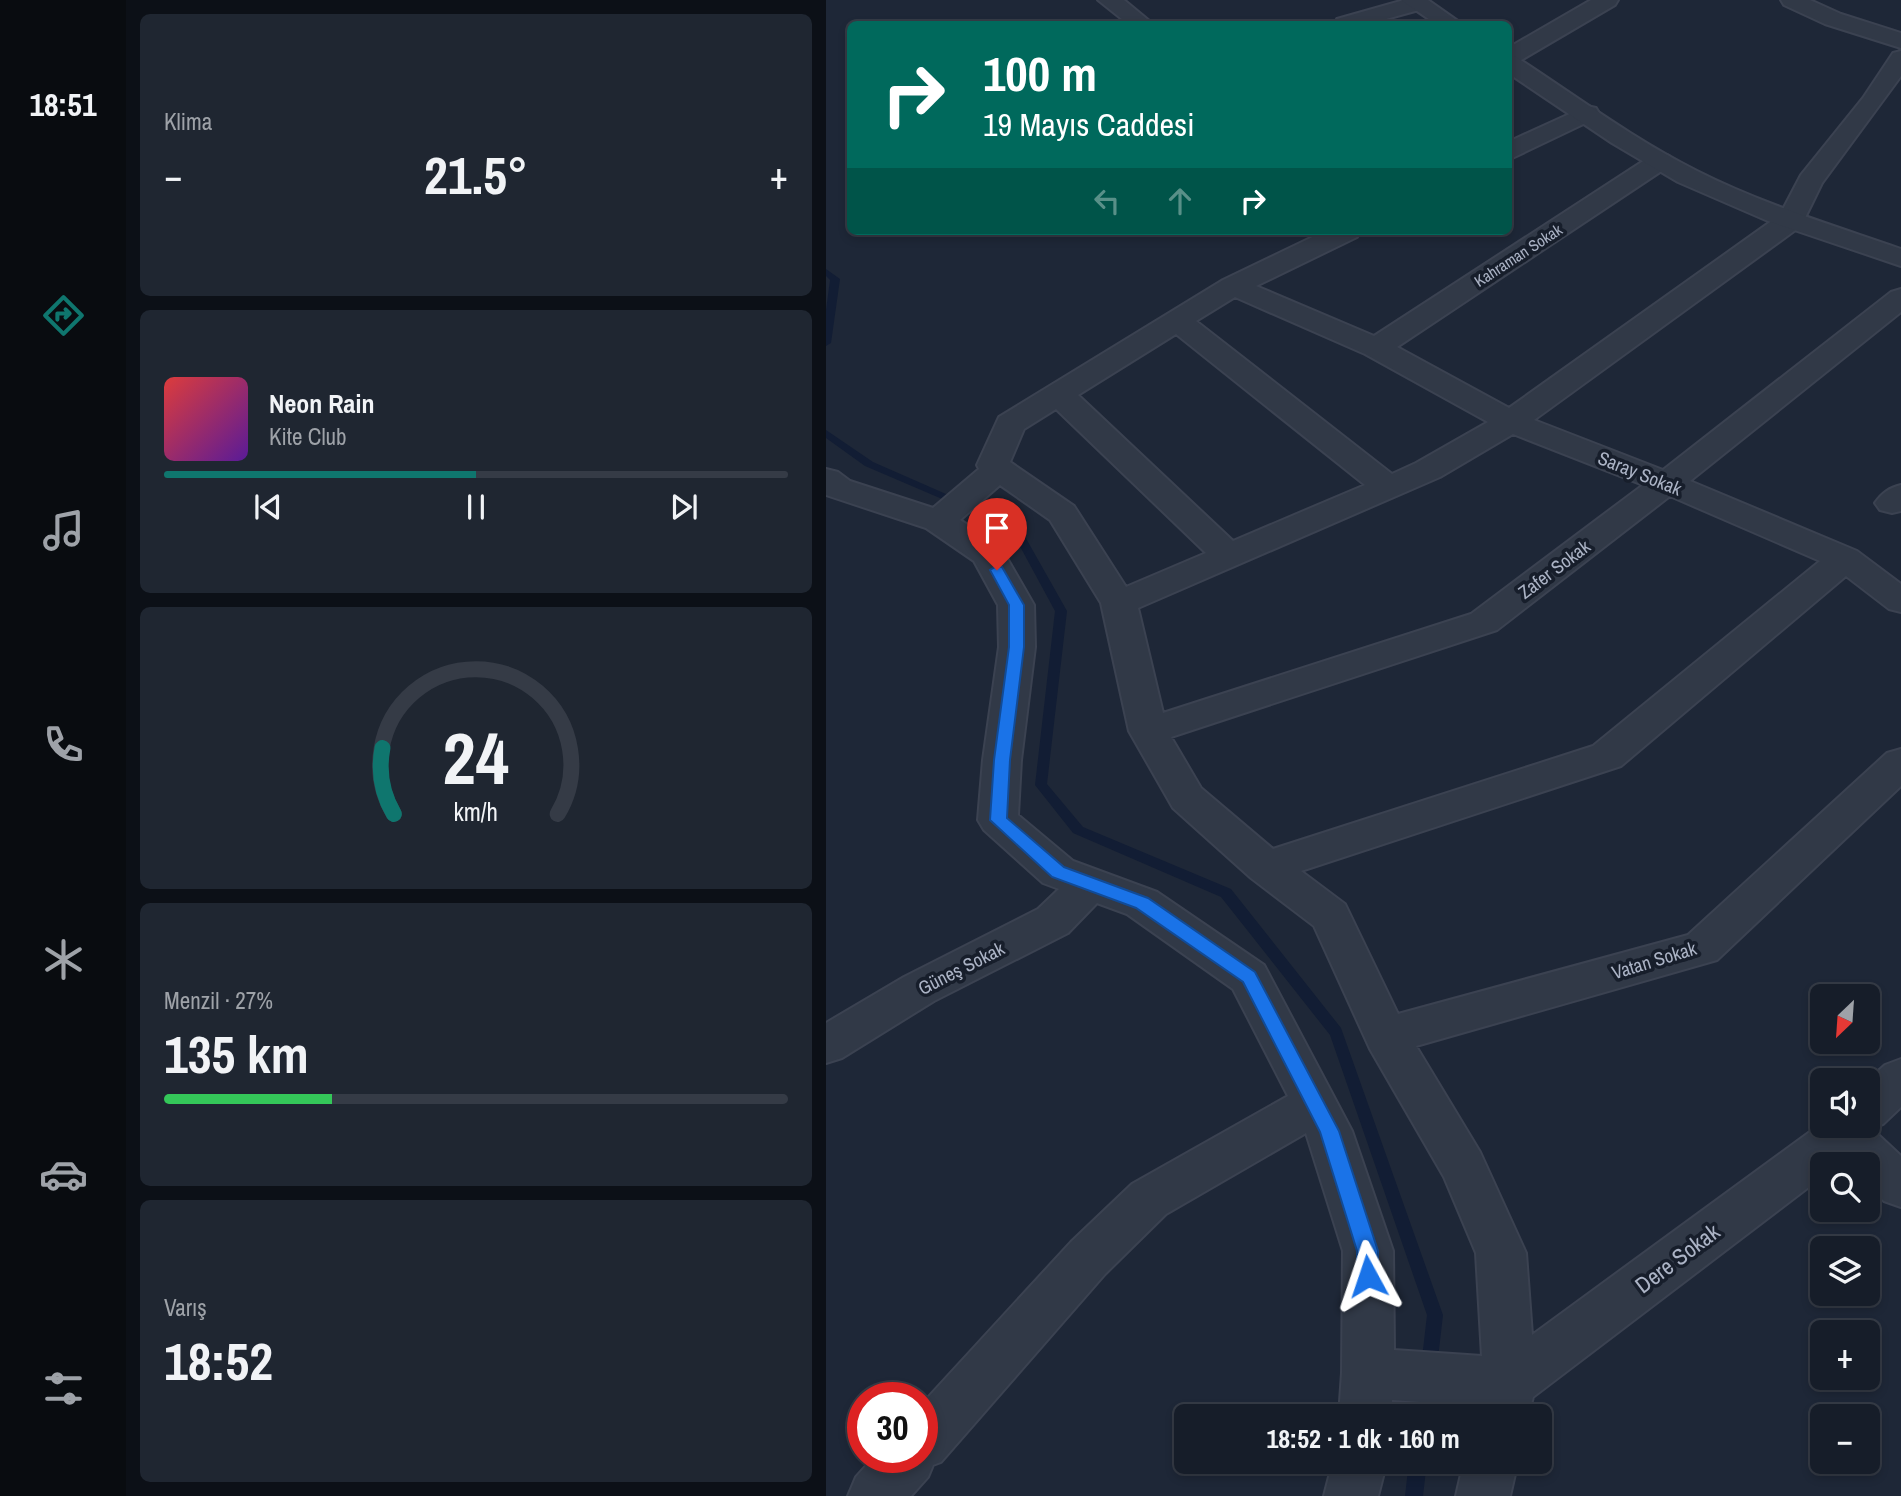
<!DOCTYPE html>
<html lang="tr">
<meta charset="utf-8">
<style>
body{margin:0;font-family:"Archivo Narrow",sans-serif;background:#1f2631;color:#f1f3f6;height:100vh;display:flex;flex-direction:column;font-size:26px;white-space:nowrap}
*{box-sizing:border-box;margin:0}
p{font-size:23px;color:#9ea2a8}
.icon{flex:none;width:38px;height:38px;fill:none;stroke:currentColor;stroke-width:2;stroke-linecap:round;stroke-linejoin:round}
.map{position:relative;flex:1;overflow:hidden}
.drawer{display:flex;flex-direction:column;gap:14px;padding:14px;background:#0c1017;width:700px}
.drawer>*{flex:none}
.guide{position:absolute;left:21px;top:21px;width:665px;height:214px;border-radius:10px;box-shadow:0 4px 10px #0003,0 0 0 2px #353b46;background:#00695c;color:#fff;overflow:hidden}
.needle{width:46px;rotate:205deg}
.tools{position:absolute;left:984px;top:984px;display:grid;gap:14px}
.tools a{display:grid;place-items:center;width:70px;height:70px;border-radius:10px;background:#161d29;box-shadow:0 4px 10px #0003,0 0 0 2px #353b46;font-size:35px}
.speed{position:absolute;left:21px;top:1382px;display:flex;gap:14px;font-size:35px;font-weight:700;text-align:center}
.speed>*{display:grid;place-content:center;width:91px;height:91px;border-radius:50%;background:#161d29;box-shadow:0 4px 10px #0003,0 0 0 2px #353b46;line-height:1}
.speed .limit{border:10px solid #d22;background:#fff;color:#111}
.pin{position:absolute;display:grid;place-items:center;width:60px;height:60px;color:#fff;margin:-72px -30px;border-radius:50% 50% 50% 0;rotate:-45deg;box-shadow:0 0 7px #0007}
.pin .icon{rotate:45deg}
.me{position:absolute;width:77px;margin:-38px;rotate:355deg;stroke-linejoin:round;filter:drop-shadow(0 0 5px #0008)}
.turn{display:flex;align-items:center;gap:24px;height:147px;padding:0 21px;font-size:32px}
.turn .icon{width:91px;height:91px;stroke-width:2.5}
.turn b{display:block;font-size:49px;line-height:60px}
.lanes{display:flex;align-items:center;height:66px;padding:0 21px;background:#0003;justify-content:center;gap:35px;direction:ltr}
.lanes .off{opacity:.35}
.big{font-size:52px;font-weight:700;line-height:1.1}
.drawer .widget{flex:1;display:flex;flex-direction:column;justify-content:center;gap:10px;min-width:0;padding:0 24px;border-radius:10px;background:#1f2631}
.drawer .dial{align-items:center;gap:0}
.dial svg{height:182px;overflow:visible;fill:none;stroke:#353b46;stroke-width:7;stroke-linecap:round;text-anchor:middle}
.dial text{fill:#f1f3f6;stroke:none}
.song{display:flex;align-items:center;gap:21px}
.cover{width:84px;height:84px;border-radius:10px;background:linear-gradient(135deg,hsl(0 70% 55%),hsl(270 70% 35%))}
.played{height:7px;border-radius:4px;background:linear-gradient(90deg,#0f766e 50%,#353b46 50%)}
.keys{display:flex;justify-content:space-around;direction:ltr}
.heat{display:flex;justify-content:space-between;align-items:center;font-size:38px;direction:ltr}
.charge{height:10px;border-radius:5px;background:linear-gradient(90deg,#34c759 27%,#353b46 0)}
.trip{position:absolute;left:348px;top:1404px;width:378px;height:70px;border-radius:10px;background:#161d29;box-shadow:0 4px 10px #0003,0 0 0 2px #353b46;font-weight:700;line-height:70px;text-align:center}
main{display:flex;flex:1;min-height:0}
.tab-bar{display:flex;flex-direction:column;width:126px;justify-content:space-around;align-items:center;background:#090c10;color:#9ea2a8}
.tab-bar .icon{width:49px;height:49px}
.tab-bar .selected{color:#0f766e}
.tab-bar b{font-size:32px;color:#f1f3f6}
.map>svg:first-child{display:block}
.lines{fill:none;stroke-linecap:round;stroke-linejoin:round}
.stream{fill:#121d34;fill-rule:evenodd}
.minor-casing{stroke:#3b4251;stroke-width:4}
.tertiary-casing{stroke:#3b4251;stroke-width:4}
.minor{fill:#313947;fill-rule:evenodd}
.tertiary{fill:#313947;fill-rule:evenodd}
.route{fill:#1a73e8;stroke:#114b97;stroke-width:2}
.labels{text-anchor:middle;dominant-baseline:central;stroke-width:7;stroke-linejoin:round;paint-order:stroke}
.far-street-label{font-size:16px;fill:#abb3c5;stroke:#171e2b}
.street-label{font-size:19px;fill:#abb3c5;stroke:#171e2b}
.near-street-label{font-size:23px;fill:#abb3c5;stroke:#171e2b}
</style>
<main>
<nav class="tab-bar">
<b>18:51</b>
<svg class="icon selected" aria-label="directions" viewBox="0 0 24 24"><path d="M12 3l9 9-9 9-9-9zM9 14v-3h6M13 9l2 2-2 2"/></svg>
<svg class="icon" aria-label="music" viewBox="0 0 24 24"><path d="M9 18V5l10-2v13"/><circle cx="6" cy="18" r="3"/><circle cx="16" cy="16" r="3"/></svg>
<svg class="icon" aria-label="phone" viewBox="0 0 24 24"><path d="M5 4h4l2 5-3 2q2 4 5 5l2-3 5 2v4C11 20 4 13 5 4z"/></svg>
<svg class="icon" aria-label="climate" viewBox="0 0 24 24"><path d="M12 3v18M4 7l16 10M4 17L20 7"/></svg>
<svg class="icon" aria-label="car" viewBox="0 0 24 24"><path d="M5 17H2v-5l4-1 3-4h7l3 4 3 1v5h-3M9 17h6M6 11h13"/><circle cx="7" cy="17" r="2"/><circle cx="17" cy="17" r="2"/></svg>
<svg class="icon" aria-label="filters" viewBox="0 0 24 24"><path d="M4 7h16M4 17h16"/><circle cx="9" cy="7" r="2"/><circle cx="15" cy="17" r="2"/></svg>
</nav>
<section class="drawer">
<div class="widget"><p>Klima</p>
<div class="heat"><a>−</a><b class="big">21.5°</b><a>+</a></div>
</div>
<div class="widget">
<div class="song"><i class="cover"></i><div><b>Neon Rain</b><p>Kite Club</p></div></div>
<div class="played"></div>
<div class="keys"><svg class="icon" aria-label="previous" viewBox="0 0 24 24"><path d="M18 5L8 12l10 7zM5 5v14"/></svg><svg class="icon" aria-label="pause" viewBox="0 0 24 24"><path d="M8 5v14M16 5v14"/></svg><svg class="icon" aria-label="next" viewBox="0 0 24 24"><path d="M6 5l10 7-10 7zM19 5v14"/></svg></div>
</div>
<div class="widget dial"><svg viewBox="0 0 100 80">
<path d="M14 69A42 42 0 1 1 86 69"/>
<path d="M14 69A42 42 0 0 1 9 40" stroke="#0f766e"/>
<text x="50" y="56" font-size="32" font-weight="700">24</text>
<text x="50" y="72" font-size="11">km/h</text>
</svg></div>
<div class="widget"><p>Menzil · 27%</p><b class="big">135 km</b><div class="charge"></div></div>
<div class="widget"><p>Varış</p><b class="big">18:52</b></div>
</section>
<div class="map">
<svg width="1075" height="1496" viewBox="0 0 1075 1496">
<rect width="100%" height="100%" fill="#1e2737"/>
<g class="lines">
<path class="stream" d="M0,269L14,279L5,343L0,346V310L4,280L0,276Z
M0,430L47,462L193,526L241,611L221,784L257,827L405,889L515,1028L617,1315L611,1367L609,1373L603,1375L597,1373L595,1367L601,1315L504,1035L395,897L247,833L209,785L229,611L184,528L39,466L0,438Z
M600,1380L606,1382L608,1388L605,1416H589L594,1382Z
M583,1461H601L597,1496H579Z"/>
<defs>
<path id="minor" d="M272,0H298L327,24H302Z
M578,0H601L603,3L600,8L542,24H508L511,19Z
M765,0H792L789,5L690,63L682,65V48Z
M955,0H984L1015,14L1075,33V48L999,24L958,5Z
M1075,51V76L996,183L975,226L708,420L837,470L1065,292L1075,289V312L864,481L1031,551L1075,584V612L1063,609L1020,576L795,766L475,871L519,904L572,1014L862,935L1061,753L1075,749V786L891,960L590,1046L654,1152L700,1253L706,1335L996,1123V1125H1041V1081L1059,1065L1075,1059V1107L1057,1124L1045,1128L1075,1156V1207L1058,1201L1041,1185V1164H1019L1016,1161L1013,1164H996V1177L707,1397L702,1416H650L652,1406L566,1400L565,1416H513L516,1373L517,1251L480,1133L340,1214L279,1274L115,1462L107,1465L102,1477L85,1496H22L30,1477L47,1458H96V1404L245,1242L306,1184L462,1096L407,989L301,914L271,903L242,933L108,1001L16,1058L0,1063V1023L78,977L212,909L233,889L217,883L158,830L152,820L157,760L173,647L172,605L148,561L100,528L0,495V469L12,472L24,481L107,508L153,469L151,465L173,417L397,280L499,231H535L531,237L430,286L548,336L825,156L834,153L843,156L847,161L843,166L571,347L683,408L954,215L975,175L1037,98L1067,53ZM409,297L539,354L662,422L590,463L566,474L370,321ZM350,334L539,485L407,541L252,395ZM230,409L380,553L300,587L248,506L184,462L198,429ZM687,434L817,485L645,614L337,713L312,608L614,477ZM174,485L224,520L275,603L303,731L347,808L425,878L488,926L544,1049L618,1177L650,1253L656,1356L568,1350L567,1251L526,1131L438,965L331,892L247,861L192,815L195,760L209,647L208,605L174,546L134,520ZM844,496L994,561L767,746L447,849L375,788L345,737L671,630Z
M761,106L770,108L773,113L770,118L682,160V142Z
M1075,485V511L1066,513L1054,510L1049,503C1056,493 1063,488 1075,485Z
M507,1461H561L552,1496H498Z
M638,1461H692L684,1496H630Z"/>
<path id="tertiary" d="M575,0H602L636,24H610Z
M682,55L690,57C750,96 807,139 871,171C936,204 1006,225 1075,249V266L942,221L852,182L786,143L682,73Z"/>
</defs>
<use href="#minor" class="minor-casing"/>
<use href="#tertiary" class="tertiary-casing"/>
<use href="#minor" class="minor"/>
<use href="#tertiary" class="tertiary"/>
</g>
<path class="route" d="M171,566L176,567L198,605V647L184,760L181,818L238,867L322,898L429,972L513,1131L552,1251V1276L549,1282L542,1285L534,1282L531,1276V1251L494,1132L417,982L310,908L226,877L164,820L168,760L183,647V605L164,570Z"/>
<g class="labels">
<g class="far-street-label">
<text transform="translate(692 255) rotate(-33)">Kahraman Sokak</text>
</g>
<g class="street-label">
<text transform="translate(814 473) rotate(22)">Saray Sokak</text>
<text transform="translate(728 569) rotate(-37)">Zafer Sokak</text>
<text transform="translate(828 960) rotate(-17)">Vatan Sokak</text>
<text transform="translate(135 968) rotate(-27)">Güneş Sokak</text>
</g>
<g class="near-street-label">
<text transform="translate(851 1258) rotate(-37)">Dere Sokak</text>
</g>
</g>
</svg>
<div class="tools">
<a><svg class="needle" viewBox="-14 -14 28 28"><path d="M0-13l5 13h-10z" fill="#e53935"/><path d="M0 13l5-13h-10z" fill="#9ea2a8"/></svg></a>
<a><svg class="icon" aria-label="sound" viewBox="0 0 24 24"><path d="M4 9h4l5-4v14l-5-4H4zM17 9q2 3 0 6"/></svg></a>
<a><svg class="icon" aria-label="search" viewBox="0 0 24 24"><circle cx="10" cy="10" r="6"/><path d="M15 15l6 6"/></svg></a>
<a><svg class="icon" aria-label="layers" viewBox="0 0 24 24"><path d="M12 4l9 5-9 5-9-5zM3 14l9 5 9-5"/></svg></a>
<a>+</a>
<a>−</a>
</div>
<div class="speed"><div class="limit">30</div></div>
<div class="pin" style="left:171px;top:570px;background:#d93025"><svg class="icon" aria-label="arrive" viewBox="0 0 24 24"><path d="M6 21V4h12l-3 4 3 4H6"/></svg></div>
<svg class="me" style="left:542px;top:1276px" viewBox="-20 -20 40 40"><path d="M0-17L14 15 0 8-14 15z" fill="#1a73e8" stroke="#fff" stroke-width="4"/></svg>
<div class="trip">18:52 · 1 dk · 160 m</div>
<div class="guide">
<div class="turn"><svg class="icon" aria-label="right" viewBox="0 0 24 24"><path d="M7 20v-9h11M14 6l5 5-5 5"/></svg><div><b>100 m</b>19 Mayıs Caddesi</div></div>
<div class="lanes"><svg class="icon off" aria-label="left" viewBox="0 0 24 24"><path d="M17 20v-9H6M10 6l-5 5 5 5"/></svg><svg class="icon off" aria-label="ahead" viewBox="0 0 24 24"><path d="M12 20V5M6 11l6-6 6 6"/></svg><svg class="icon" aria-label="right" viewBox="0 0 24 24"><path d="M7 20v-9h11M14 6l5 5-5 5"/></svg></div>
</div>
</div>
</main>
